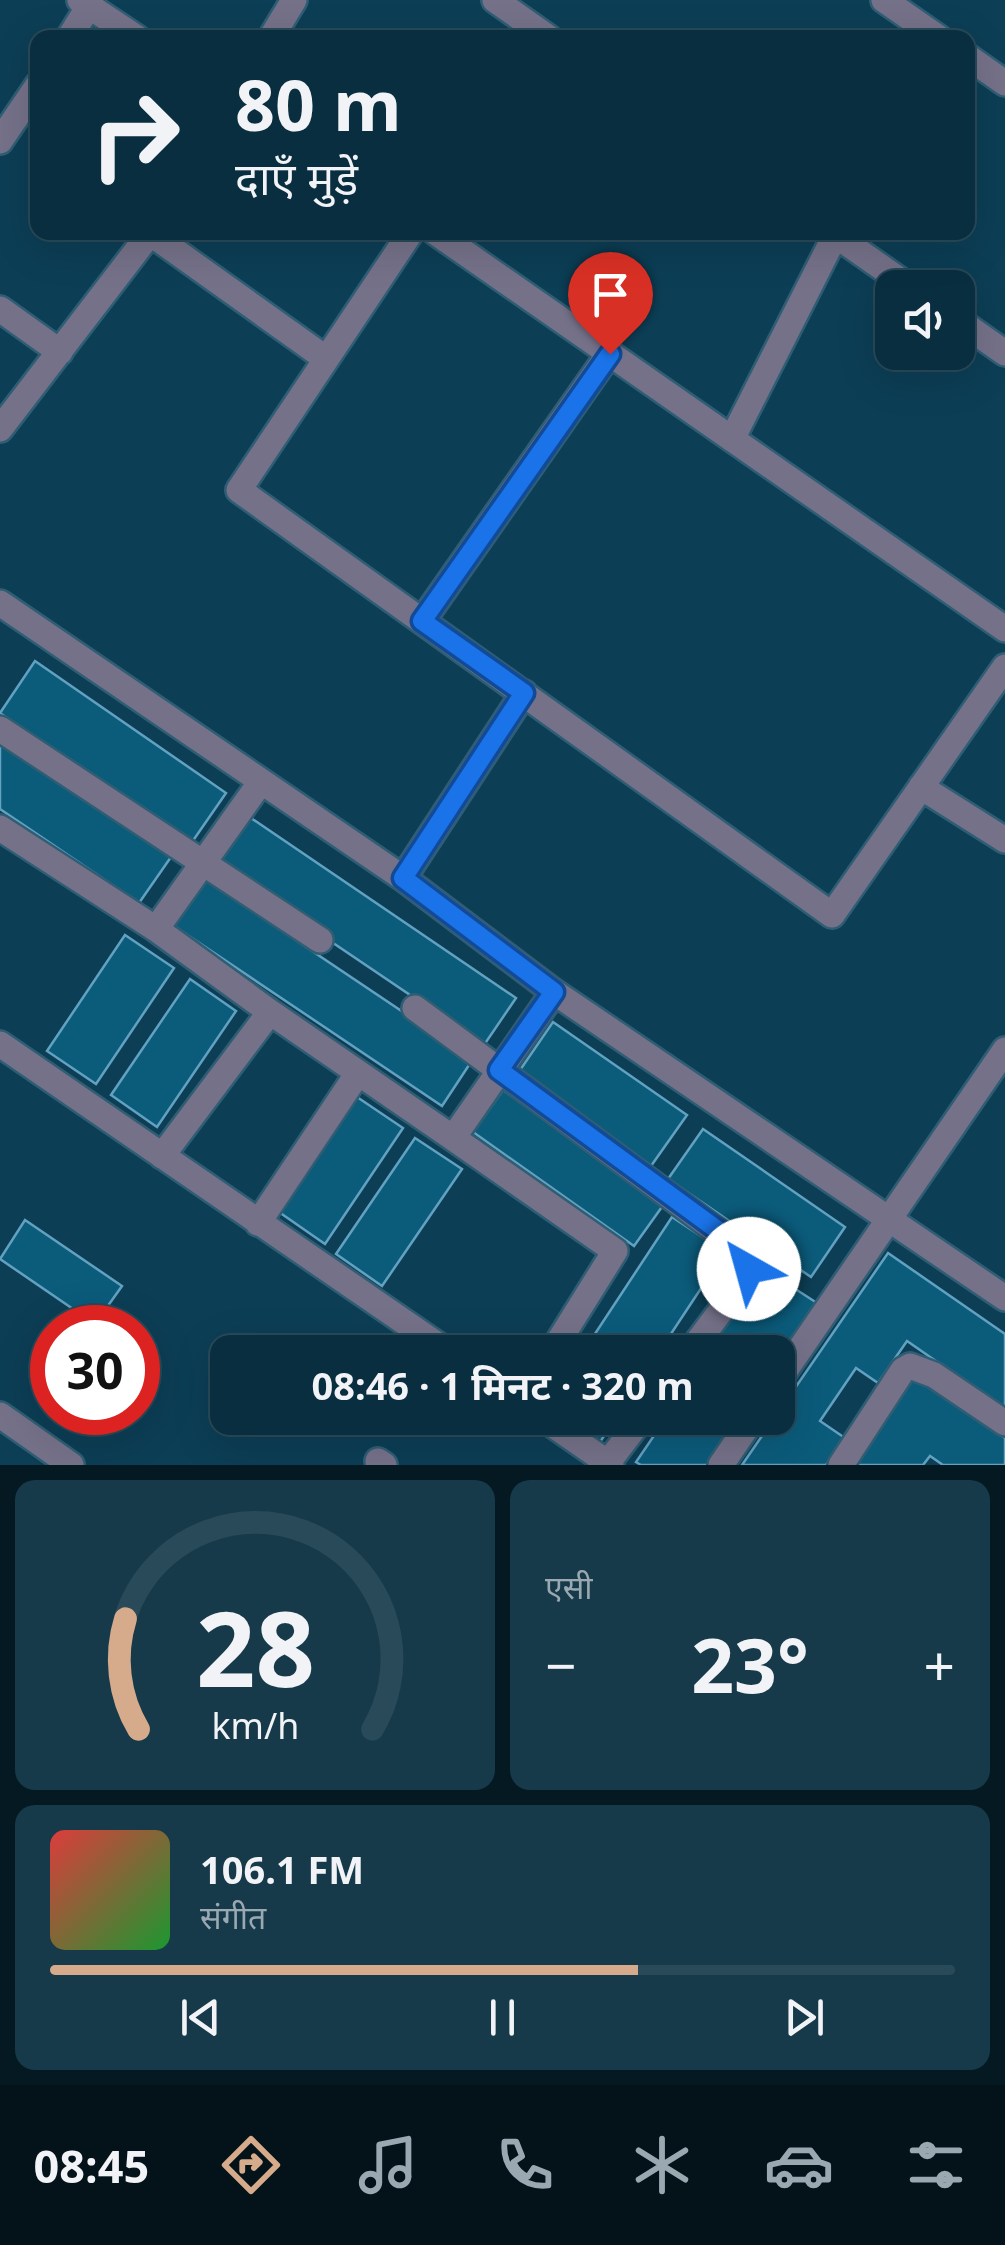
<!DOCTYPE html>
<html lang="hi">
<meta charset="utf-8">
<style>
body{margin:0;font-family:"Noto Sans","Noto Sans Devanagari",sans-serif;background:#173a4b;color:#f1f3f6;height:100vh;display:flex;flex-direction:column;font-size:38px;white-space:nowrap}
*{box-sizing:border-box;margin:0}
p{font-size:32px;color:#99a8b1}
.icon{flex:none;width:55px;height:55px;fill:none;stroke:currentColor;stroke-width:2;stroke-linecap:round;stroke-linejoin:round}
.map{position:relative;height:1465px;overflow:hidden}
.details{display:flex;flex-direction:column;gap:15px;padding:15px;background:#051923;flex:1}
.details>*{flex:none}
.banner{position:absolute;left:30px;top:30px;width:945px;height:210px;border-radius:20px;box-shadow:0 10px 40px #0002,0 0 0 2px #294a59;background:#092e40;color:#f1f3f6;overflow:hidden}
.controls{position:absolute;left:875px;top:270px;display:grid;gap:20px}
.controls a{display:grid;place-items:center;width:100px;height:100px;border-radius:20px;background:#092e40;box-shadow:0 10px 40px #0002,0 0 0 2px #294a59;font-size:50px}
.speed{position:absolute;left:30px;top:1305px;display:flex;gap:20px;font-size:50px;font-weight:700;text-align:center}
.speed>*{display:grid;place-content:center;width:130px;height:130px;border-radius:50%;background:#092e40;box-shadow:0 10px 40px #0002,0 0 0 2px #294a59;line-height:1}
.speed .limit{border:15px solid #d22;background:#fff;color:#111}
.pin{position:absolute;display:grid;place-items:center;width:85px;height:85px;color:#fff;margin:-102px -42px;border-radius:50% 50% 50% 0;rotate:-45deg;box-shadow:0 0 10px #0007}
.pin .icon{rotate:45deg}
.me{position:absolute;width:110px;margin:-55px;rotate:322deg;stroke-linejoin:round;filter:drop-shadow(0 0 8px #0008)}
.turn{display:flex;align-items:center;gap:35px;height:210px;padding:0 40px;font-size:45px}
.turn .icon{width:130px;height:130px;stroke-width:2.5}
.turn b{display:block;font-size:70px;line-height:85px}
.big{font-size:75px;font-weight:700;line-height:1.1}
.details .widget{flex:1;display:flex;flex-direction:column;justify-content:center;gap:15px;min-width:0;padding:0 35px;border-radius:20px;background:#173a4b}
.details .dial{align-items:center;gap:0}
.dial svg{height:260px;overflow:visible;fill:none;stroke:#294a59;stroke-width:7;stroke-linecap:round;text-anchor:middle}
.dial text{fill:#f1f3f6;stroke:none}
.song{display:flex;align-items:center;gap:30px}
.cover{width:120px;height:120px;border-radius:15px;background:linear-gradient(135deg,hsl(0 70% 55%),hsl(130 70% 35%))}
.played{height:10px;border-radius:5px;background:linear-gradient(90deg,#d6ab8b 65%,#294a59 65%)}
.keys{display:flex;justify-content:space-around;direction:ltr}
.heat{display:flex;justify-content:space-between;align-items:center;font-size:55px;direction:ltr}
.details .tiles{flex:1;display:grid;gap:15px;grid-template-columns:1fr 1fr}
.widget:last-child{grid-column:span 2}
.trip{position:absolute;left:210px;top:1335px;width:585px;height:100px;border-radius:20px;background:#092e40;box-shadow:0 10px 40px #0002,0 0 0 2px #294a59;font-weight:700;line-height:100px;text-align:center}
.menu{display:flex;height:160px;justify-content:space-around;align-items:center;background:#04121a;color:#99a8b1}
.menu .icon{width:70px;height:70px}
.menu .active{color:#d6ab8b}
.menu b{font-size:45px;color:#f1f3f6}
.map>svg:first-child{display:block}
.building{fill:#0b5b7b;stroke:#63a1c1;stroke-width:2.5}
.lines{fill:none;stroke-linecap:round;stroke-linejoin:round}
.minor-casing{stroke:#2f5e74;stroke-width:30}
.minor{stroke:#757189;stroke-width:25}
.route-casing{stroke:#114b97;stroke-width:25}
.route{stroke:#1a73e8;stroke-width:18}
</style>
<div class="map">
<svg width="1005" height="1465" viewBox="0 0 1005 1465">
<rect width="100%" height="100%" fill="#0c3e55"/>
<path class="building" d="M35,661L226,793L190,845L0,713Z
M0,741L171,857L139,903L0,809Z
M245,814L516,998L484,1045L212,861Z
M202,877L473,1059L442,1106L171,924Z
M125,935L174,968L96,1084L47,1051Z
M190,979L236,1011L157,1127L111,1095Z
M553,1022L687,1115L651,1166L518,1073Z
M503,1090L664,1204L634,1246L473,1132Z
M354,1095L403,1128L325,1244L276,1210Z
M703,1129L845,1227L811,1277L668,1179Z
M415,1138L462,1169L382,1286L336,1254Z
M672,1217L725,1252L659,1352H583Z
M25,1220L122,1286L95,1324L0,1259Z
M888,1253L1005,1334V1409L907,1341L878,1383L856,1368L820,1421L845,1438L826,1465H742Z
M763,1268L817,1303L778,1363V1352H708Z
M911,1374L1005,1438V1465H943L930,1456L923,1465H849Z
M563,1418H616L600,1442Z
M666,1418H742L711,1465H641L636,1462Z"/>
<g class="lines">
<defs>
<path id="minor" d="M80,0L137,38
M495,0L549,38
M884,0L939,38
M69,38L89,6
M271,38L294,0
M968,57L1005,83
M0,141L38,85
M411,232L239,490L832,915L1005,667
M435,232L1005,629
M831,232L911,288
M150,233L325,358
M0,309L60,352
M958,320L1005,353
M0,429L151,232
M732,439L837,232
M0,603L403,878L554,992L1005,1298
M422,621L609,354
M0,729L320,940
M260,783L156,929L270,1012L453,1138
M921,787L1005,840
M0,828L156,929
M403,878L524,693
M415,1008L744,1251L750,1260L747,1276L690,1352
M0,1044L448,1352
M162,1156L270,1012
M258,1223L358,1073
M552,1352L615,1251L453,1138L554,992
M778,1381L1005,1050
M0,1415L71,1465
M543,1418L611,1465
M378,1461L384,1465
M606,1465L642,1418
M721,1465L753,1418
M841,1465L903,1370L910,1366L934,1375L1005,1423"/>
</defs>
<use href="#minor" class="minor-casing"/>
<use href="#minor" class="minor"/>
</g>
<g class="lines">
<defs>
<path id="route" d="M610,354L422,621L524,693L403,878L554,992L499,1070L731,1240C741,1249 750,1254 749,1269"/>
</defs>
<use href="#route" class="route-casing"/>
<use href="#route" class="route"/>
</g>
</svg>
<div class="controls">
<a><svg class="icon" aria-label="sound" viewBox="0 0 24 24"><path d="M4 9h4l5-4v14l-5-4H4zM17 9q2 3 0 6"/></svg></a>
</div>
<div class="speed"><div class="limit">30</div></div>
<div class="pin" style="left:610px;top:354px;background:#d93025"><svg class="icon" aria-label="arrive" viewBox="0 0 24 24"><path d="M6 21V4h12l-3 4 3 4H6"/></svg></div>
<svg class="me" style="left:749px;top:1269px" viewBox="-20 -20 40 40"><circle r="19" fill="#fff"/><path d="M0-13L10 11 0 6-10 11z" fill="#1a73e8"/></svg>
<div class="trip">08:46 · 1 मिनट · 320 m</div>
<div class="banner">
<div class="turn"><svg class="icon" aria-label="right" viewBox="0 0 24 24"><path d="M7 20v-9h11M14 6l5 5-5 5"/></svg><div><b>80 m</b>दाएँ मुड़ें</div></div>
</div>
</div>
<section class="details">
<div class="tiles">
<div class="widget dial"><svg viewBox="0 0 100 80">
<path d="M14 69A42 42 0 1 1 86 69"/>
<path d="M14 69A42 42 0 0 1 10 35" stroke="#d6ab8b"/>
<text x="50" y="56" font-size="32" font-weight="700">28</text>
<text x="50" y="72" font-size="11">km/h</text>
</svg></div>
<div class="widget"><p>एसी</p>
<div class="heat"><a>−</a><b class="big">23°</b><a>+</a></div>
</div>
<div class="widget">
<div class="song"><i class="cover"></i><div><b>106.1 FM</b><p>संगीत</p></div></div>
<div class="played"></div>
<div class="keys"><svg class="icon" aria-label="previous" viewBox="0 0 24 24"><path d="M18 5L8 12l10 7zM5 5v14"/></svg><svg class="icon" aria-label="pause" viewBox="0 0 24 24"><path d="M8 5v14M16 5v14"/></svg><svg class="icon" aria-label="next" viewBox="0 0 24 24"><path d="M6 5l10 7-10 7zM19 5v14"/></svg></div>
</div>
</div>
</section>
<nav class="menu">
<b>08:45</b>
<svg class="icon active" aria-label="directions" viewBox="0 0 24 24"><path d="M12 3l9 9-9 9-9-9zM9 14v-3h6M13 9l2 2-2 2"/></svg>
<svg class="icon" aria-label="music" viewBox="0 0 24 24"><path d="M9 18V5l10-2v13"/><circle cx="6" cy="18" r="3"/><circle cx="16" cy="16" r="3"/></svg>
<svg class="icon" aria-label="phone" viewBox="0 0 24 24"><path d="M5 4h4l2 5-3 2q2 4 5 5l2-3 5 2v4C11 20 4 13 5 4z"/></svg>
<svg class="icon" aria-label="climate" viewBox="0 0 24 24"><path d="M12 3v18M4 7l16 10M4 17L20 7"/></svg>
<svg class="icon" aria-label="car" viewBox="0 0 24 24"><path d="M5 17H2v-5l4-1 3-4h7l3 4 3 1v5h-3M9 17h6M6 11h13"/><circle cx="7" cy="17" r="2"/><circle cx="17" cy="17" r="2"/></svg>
<svg class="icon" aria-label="filters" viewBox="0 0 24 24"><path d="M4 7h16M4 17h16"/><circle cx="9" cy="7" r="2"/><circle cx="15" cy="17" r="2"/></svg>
</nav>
